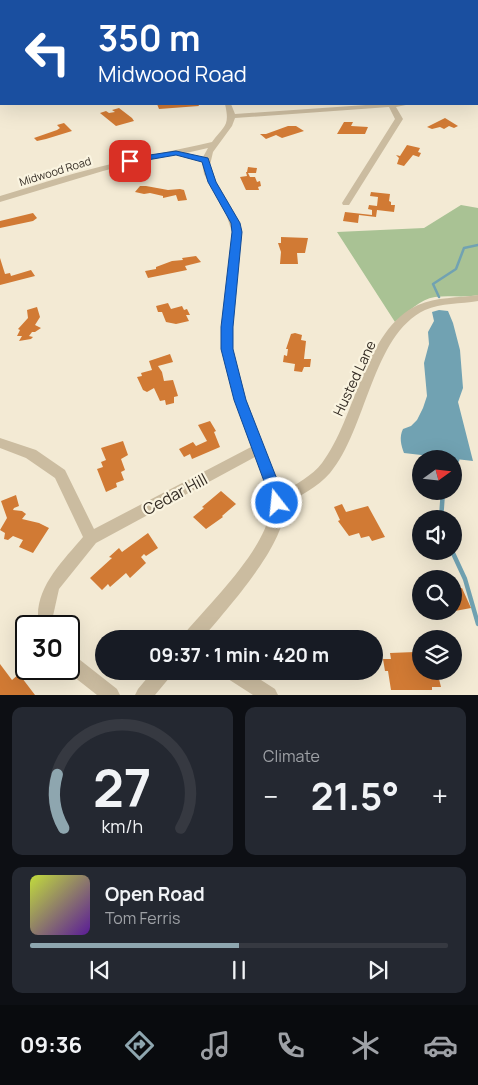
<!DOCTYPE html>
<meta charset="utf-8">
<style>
body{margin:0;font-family:Manrope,sans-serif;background:#242831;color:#f1f3f6;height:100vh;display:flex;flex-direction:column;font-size:19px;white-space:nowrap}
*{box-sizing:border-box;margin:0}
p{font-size:16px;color:#9ea1a6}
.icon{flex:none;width:28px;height:28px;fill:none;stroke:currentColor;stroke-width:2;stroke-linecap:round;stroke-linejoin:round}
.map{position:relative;height:695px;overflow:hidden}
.panel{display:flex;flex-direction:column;gap:12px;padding:12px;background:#0d0f14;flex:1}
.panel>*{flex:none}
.guide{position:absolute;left:0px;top:0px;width:479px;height:105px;box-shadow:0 5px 20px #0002;background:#1a4fa0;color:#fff;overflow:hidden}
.needle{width:32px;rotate:75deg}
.controls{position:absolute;left:412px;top:450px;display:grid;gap:10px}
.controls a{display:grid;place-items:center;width:50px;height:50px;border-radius:50%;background:#171b24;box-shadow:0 5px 20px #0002;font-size:25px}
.speed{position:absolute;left:15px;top:615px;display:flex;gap:10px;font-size:25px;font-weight:700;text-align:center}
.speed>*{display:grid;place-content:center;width:65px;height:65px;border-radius:50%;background:#171b24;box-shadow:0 5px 20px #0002;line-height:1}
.speed .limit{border:2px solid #111;border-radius:8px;background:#fff;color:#111}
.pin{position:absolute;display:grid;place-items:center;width:42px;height:42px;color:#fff;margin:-21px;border-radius:10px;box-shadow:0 2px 8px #0006}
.me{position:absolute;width:55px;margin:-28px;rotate:344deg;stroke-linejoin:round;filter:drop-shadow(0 0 4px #0008)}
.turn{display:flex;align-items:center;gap:18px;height:105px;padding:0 15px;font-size:22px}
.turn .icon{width:65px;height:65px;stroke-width:2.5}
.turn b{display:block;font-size:35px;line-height:42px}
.big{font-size:38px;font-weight:700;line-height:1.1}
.panel .card{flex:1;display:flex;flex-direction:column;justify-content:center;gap:8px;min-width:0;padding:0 18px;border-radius:10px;background:#242831}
.panel .dial{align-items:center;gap:0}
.dial svg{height:130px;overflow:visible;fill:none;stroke:#363941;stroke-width:7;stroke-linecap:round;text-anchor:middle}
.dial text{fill:#f1f3f6;stroke:none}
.song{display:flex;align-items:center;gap:15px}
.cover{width:60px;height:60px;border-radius:8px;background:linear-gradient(135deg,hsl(70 70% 55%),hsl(270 70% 35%))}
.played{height:5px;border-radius:2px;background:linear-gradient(90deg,#8ea6af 50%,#363941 50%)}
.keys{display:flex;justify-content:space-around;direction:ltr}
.heat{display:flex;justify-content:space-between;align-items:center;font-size:28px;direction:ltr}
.panel .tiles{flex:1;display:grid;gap:12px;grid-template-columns:1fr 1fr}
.card:last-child{grid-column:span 2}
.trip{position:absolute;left:95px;top:630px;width:288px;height:50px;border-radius:25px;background:#171b24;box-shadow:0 5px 20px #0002;font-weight:700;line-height:50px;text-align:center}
.dock{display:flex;height:80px;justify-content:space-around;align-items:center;background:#090b0e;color:#9ea1a6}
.dock .icon{width:35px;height:35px}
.dock .active{color:#8ea6af}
.dock b{font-size:22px;color:#f1f3f6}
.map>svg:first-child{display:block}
.green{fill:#a9c294}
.water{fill:#71a2b2}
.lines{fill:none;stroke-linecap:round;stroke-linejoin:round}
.stream-far2{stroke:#71a2b2;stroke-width:2.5}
.stream-far1{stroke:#71a2b2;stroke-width:3}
.stream{stroke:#71a2b2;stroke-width:4.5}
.building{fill:#d17a34}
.street{fill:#cbbca0;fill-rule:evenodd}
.secondary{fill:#9f8b71;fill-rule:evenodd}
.route{fill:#1a73e8;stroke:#114b97}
.labels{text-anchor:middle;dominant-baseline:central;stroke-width:4.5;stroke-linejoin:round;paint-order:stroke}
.far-street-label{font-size:11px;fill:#342c24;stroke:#faf4e0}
.street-label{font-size:14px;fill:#342c24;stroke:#faf4e0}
.near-street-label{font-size:16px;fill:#342c24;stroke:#faf4e0}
</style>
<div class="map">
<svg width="478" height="695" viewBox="0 0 478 695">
<rect width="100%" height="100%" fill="#f3ead4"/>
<path class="green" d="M461,205L478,208V295C463,298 449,295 435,297C420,299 407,313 395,322L337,232L424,228Z"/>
<path class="water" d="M439,310L448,311L453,323L460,350L463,388L458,402L473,461L404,453C401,445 399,437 403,429L411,426L417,420L423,408L427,396L424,363L429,344L428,332L434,321L432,312Z"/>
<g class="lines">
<path class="stream-far2" d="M439,297L433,284L456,269L464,248L478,245"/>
<path class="stream-far1" d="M454,466L458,460L457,458"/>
<path class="stream" d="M441,519L443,491
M452,551L465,579L478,624"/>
</g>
<path class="building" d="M157,104H198L199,106L159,109Z
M119,108L132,118L134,121L116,126L100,113L106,111L109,113L115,112L112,110Z
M445,118L458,126L454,128L449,126L444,129L440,127L432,129L427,127Z
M344,122H353L351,126L368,127L365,134H337Z
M64,123L72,131L46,139L37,141L34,138L57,130L60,128L57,125Z
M288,126H296L304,131L282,138L276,135L266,139L260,134H266Z
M407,145L420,148L418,152L421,153L419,157L413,155L404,166L397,164L399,158L396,155L400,156Z
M248,167L257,168L256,173H248L250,177H255L257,182L260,181L261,186L258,187L259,190H246L245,188L240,177L247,176L246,172H247Z
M140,186H146L168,190L180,189L184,190L187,200L178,201L176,195L163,198V196L150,193L144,194L135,192Z
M371,192L390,194L389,201L391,202V205H395L394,212L377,210L376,217L359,215L358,223L343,221L345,212L372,215V210L368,209L369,205L377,206L378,197L370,196Z
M33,213L37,218L33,221L0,228V221Z
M281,237L308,238L305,253H297L298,264H280L281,252L278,243H281Z
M196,256L201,262L185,266L187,270L148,278L145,271L156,269V267L172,261L183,260L182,258Z
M0,258L5,274L10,273L11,276L31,270L35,276L0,285Z
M168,303L171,309L182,306L184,310L187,309L190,315H186L189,321L176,324L166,322L162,312H158L156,306Z
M37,307L40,317L35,325L41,328L35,332H32L29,336L33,337L31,339L19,341L22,336H17L20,330L18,329L28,318L27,310Z
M295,333L302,335L301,340L306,341L304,359H311L310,367H304L302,372L294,371L295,364L283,362L284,355L287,356L288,349H286L291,334Z
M170,354L173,362L158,366L162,372L164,381L173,380L178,396L174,397V403L166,405L165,400L160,401L154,388L147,392L143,390L137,377L142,376L141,373L152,370L149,361Z
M210,421L216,431L214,432L220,447L192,459L190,454L184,457L179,449L193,442L196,446L207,441L198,425Z
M123,441L128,455L121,459L125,470L121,472L124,480L116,483L117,487L106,492L97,469L103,467L101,462L106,460L101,448Z
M221,491L236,504L222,516L223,517L206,529L193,517L204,508L202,507Z
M16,495L19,506L14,508L13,510L22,511L26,514L22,519L39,523L49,528L33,553L19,547L23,540L13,536L8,540L4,539L5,533L0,530L7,518L1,501Z
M342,504L346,512L368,506L385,537L372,541L369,536L361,538L359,533L349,536L338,521L340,520L334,507Z
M148,533L158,548L146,556L144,554L141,557L146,563L130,578L126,573L110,587L108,584L102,590L90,578L112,558L109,557L119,548L122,552Z
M435,551H449L450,554L439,558Z
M462,588L471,608L455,611L454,589Z
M415,652L421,654V671H437L441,687H432V690H391L388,671H385L383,659H391L390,653Z
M0,664L12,680L19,674L35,695H0Z"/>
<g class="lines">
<path class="street" d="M180,0H187L188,1H181Z
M0,88H1V92H0Z
M225,104H231L235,114L380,104H411L396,107L403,119L349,205H343L342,203L395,119L389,107L235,118L232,126L213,152L210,165L217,183L235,214L242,232L233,317V349L246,399L282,493C296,484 312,476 322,463C356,419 364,329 418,305C436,297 458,298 478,295V301C461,304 441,303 425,310C372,335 367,429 330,473C318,487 299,496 284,506C288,543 225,611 202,639H183L185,633C211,602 263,552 270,512C273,494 261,474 255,457L96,543L59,589L53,616L55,626H39C32,590 62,562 83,537L55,478L26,458L0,448V438L36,450L65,470L94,529L251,447L234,399L221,349L223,317L232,232L226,214L204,174L202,162L176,155L157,157L103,171L0,202V196C33,186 66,175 99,167C137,157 174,151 212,142C225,125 230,126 225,104ZM208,148L203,157L186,153Z
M69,654L75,656L117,689L120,695H97L64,669H69Z
M153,671H172L170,677L155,695H135L138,689Z
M223,671H247L275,689L278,695H253L225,677Z"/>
<path class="secondary" d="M0,12H1V16H0Z"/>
</g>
<path class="route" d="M176,151L208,158L216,182L240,223L242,232L233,327V349L246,400L282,492L284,503L282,507L277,509L272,507L268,492L234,400L221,349V327L232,232L231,223L208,182L202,162L176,155L130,163L126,161L130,158Z"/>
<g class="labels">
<g class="far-street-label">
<text transform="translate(55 171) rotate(-17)">Midwood Road</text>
</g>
<g class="street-label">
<text transform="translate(354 378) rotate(-65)">Husted Lane</text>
</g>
<g class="near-street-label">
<text transform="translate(175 494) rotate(-28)">Cedar Hill</text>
</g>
</g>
</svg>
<div class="controls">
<a><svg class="needle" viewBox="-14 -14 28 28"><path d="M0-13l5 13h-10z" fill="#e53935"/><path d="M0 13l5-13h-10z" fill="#9ea1a6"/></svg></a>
<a><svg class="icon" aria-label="sound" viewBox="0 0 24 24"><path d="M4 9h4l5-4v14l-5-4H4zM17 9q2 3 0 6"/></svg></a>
<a><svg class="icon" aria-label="search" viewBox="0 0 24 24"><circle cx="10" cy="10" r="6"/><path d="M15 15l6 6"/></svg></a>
<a><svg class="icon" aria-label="layers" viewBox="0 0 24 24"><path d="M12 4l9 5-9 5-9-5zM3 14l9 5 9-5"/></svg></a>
</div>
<div class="speed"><div class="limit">30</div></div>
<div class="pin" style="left:130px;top:161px;background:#d93025"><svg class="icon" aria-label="arrive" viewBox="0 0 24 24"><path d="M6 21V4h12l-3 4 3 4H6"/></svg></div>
<svg class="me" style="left:277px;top:503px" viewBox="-20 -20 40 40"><circle r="17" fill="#1a73e8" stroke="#fff" stroke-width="3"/><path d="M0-11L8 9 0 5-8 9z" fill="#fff"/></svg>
<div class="trip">09:37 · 1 min · 420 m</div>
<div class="guide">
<div class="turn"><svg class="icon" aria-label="left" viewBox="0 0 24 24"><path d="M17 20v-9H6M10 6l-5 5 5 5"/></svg><div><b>350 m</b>Midwood Road</div></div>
</div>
</div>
<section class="panel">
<div class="tiles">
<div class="card dial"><svg viewBox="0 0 100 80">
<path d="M14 69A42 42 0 1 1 86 69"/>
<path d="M14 69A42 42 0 0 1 10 36" stroke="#8ea6af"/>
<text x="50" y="56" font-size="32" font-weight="700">27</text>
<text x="50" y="72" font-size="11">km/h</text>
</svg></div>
<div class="card"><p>Climate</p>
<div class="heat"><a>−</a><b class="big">21.5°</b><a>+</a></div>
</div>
<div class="card">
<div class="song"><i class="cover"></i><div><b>Open Road</b><p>Tom Ferris</p></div></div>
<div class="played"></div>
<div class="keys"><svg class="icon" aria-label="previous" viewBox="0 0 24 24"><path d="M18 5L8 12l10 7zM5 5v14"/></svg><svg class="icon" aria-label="pause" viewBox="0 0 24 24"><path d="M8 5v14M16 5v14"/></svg><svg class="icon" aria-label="next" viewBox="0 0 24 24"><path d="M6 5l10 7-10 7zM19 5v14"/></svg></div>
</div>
</div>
</section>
<nav class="dock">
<b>09:36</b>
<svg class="icon active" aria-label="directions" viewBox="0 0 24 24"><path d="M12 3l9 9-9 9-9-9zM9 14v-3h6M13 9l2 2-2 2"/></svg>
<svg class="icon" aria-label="music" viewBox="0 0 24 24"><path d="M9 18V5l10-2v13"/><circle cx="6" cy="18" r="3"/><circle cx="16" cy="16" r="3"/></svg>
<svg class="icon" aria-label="phone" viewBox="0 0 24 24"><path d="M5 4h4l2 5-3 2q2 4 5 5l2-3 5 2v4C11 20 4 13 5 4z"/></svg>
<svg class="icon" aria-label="climate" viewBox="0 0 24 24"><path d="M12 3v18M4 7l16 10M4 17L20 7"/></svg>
<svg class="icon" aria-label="car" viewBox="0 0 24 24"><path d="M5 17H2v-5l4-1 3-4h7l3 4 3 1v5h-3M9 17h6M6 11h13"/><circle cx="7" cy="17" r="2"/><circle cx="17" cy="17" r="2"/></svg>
</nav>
